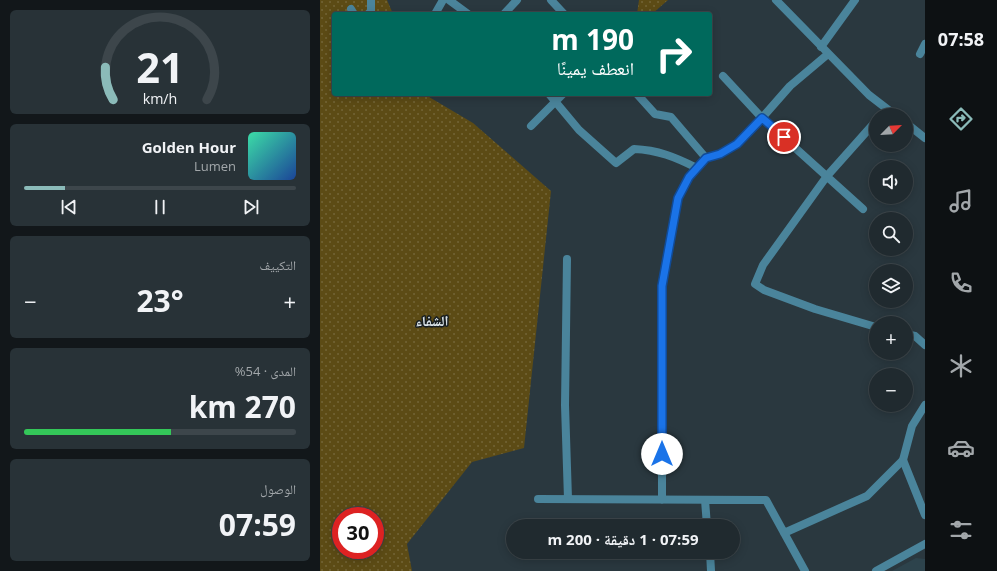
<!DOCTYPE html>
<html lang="ar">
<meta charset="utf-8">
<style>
body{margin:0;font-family:"Open Sans","Noto Naskh Arabic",sans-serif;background:#283237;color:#f1f3f6;direction:rtl;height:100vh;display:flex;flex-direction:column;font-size:15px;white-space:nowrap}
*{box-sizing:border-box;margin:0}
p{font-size:13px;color:#a2a7aa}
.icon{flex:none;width:22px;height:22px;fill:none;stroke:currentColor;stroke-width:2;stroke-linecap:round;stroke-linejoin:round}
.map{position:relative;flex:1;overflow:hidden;direction:ltr}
.sheet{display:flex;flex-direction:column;gap:10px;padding:10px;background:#12171a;width:320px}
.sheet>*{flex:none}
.guide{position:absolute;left:12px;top:12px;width:380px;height:84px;border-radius:4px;box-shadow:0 2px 10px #0003,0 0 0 1px #3d464b;direction:rtl;background:#00695c;color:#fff;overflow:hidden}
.needle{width:26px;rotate:66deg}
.buttons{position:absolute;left:549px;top:108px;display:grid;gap:8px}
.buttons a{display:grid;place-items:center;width:44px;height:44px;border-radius:50%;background:#202a2f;box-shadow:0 2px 10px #0003,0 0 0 1px #3d464b;font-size:20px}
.speed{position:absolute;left:12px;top:507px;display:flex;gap:8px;font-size:20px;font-weight:700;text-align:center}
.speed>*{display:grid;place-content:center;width:52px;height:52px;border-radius:50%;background:#202a2f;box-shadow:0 2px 10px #0003,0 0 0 1px #3d464b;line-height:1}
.speed .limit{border:6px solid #d22;background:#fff;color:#111}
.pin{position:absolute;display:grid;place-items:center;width:34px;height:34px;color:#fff;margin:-17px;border:2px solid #fff;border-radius:50%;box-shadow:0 1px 4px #0007}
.me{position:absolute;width:44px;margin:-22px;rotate:0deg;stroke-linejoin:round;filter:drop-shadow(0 0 3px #0008)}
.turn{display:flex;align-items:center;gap:14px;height:84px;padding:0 12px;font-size:18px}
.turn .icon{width:52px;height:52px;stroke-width:2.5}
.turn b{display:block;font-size:28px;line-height:34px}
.big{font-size:30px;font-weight:700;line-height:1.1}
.sheet .tile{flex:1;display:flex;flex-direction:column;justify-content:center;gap:6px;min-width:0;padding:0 14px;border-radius:6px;background:#283237}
.sheet .dial{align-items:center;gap:0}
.dial svg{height:104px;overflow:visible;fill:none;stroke:#3d464b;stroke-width:7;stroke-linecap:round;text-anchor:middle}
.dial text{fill:#f1f3f6;stroke:none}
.song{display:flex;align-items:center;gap:12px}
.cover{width:48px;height:48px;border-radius:6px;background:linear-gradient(135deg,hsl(160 70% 55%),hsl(220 70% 35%))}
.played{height:4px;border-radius:2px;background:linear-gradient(90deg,#8bbbb9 15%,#3d464b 15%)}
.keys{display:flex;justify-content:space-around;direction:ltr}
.heat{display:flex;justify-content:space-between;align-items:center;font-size:22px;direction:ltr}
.charge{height:6px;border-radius:3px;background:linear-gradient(90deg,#34c759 54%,#3d464b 0)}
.trip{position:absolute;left:186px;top:519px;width:234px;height:40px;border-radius:20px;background:#202a2f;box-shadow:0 2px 10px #0003,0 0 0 1px #3d464b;font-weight:700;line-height:40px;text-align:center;direction:rtl}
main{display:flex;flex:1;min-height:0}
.tab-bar{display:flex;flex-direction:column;width:72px;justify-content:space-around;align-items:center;background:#0d1113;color:#a2a7aa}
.tab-bar .icon{width:28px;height:28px}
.tab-bar .on{color:#8bbbb9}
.tab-bar b{font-size:18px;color:#f1f3f6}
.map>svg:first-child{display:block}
.built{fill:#2d434c}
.grass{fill:url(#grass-dots);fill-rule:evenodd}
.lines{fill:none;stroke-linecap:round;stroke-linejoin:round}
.minor{stroke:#4a849b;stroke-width:8}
.tertiary{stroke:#4a849b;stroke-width:8}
.route-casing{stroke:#114b97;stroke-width:10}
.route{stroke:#1a73e8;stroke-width:7}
.labels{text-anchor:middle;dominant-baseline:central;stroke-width:3;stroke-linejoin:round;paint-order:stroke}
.neighbourhood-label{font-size:14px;font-weight:bold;fill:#dbe4e8;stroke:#181e21}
</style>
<main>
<nav class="tab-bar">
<b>07:58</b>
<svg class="icon on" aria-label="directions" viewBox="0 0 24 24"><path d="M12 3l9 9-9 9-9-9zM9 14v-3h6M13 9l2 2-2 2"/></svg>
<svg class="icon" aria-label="music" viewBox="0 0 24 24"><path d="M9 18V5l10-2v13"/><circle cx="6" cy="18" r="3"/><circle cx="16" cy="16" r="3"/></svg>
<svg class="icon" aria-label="phone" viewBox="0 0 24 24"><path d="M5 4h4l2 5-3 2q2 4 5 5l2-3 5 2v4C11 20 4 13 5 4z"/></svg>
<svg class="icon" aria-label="climate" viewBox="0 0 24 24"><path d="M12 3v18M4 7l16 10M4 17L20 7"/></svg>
<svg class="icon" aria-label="car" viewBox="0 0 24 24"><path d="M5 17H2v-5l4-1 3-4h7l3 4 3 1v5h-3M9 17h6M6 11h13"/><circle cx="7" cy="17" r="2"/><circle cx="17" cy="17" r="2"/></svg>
<svg class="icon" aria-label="filters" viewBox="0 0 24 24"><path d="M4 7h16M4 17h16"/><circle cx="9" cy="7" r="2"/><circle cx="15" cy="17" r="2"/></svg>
</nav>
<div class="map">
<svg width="605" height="571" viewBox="0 0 605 571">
<defs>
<pattern id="grass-dots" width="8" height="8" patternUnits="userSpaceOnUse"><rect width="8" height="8" fill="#5c4b15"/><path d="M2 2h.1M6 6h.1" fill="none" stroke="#736537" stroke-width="1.8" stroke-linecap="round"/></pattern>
</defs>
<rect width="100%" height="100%" fill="#2a383f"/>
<path class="built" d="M596,558L605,559V571H572Z"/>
<path class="grass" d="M0,0H67L73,14H14V94H104L153,123L231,191L204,448L152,462L87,544L92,571H0ZM21,516H55V550H21Z
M319,0H348L332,14H317Z"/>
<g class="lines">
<path class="minor" d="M129,0L148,14
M231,0L244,14
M456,0L549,95L575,115
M31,9L34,14
M48,14L51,11V0
M115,14L123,0
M184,14L197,0
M501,47L535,0
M600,54L605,44
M403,76L442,118L543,209
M229,94L259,130L296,163L314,149C338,150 355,157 377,168
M317,94L335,114L351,117L386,158
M556,121L507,176L443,265L435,284L444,290L495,309L556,327
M586,123L605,138
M211,126L243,94
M247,259L245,405L248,499
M586,334L595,336L605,345
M218,499L446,500L485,571
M342,500V286L358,198L369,177L386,158L400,154L417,144L434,127L470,86L508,54
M385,500L387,526
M464,533L547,496L583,460
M390,552L391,571
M556,571L605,544"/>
<path class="tertiary" d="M605,405L592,426L583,460L605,515"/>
</g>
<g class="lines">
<defs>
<path id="route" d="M342,454V286L358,198L369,177L386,158L400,154L417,144L442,118L464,137"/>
</defs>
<use href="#route" class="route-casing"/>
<use href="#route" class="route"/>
</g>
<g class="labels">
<g class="neighbourhood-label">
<text x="112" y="320">الشفاء</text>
</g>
</g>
</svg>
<div class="buttons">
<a><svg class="needle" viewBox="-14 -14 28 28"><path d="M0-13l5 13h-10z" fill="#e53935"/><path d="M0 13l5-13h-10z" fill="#a2a7aa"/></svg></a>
<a><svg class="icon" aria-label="sound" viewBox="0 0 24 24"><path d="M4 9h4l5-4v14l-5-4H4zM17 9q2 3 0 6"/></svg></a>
<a><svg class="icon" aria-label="search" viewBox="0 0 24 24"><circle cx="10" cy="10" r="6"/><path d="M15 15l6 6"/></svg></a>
<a><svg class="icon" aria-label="layers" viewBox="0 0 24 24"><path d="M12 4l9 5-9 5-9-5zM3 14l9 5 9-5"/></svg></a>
<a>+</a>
<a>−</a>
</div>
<div class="speed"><div class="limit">30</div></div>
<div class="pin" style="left:464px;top:137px;background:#d93025"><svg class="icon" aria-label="arrive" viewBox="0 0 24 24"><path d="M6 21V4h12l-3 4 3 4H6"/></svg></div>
<svg class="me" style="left:342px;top:454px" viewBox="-20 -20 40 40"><circle r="19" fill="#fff"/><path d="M0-13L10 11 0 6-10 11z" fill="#1a73e8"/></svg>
<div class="trip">07:59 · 1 دقيقة · 200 m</div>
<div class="guide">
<div class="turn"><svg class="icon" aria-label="right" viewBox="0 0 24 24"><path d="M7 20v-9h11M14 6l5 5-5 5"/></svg><div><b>190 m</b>انعطف يمينًا</div></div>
</div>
</div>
<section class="sheet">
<div class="tile dial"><svg viewBox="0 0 100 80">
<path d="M14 69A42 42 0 1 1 86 69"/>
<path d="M14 69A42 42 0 0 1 8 44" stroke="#8bbbb9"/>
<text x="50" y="56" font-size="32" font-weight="700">21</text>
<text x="50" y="72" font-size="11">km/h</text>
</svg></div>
<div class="tile">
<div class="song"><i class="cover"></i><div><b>Golden Hour</b><p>Lumen</p></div></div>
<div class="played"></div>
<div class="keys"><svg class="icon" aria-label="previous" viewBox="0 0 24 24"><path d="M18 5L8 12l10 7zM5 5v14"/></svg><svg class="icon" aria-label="pause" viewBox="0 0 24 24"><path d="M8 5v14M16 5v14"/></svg><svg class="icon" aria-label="next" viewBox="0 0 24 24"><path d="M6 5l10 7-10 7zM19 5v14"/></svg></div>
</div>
<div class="tile"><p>التكييف</p>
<div class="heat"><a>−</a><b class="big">23°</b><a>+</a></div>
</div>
<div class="tile"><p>المدى · 54%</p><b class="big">270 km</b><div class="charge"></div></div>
<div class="tile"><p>الوصول</p><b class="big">07:59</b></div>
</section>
</main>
